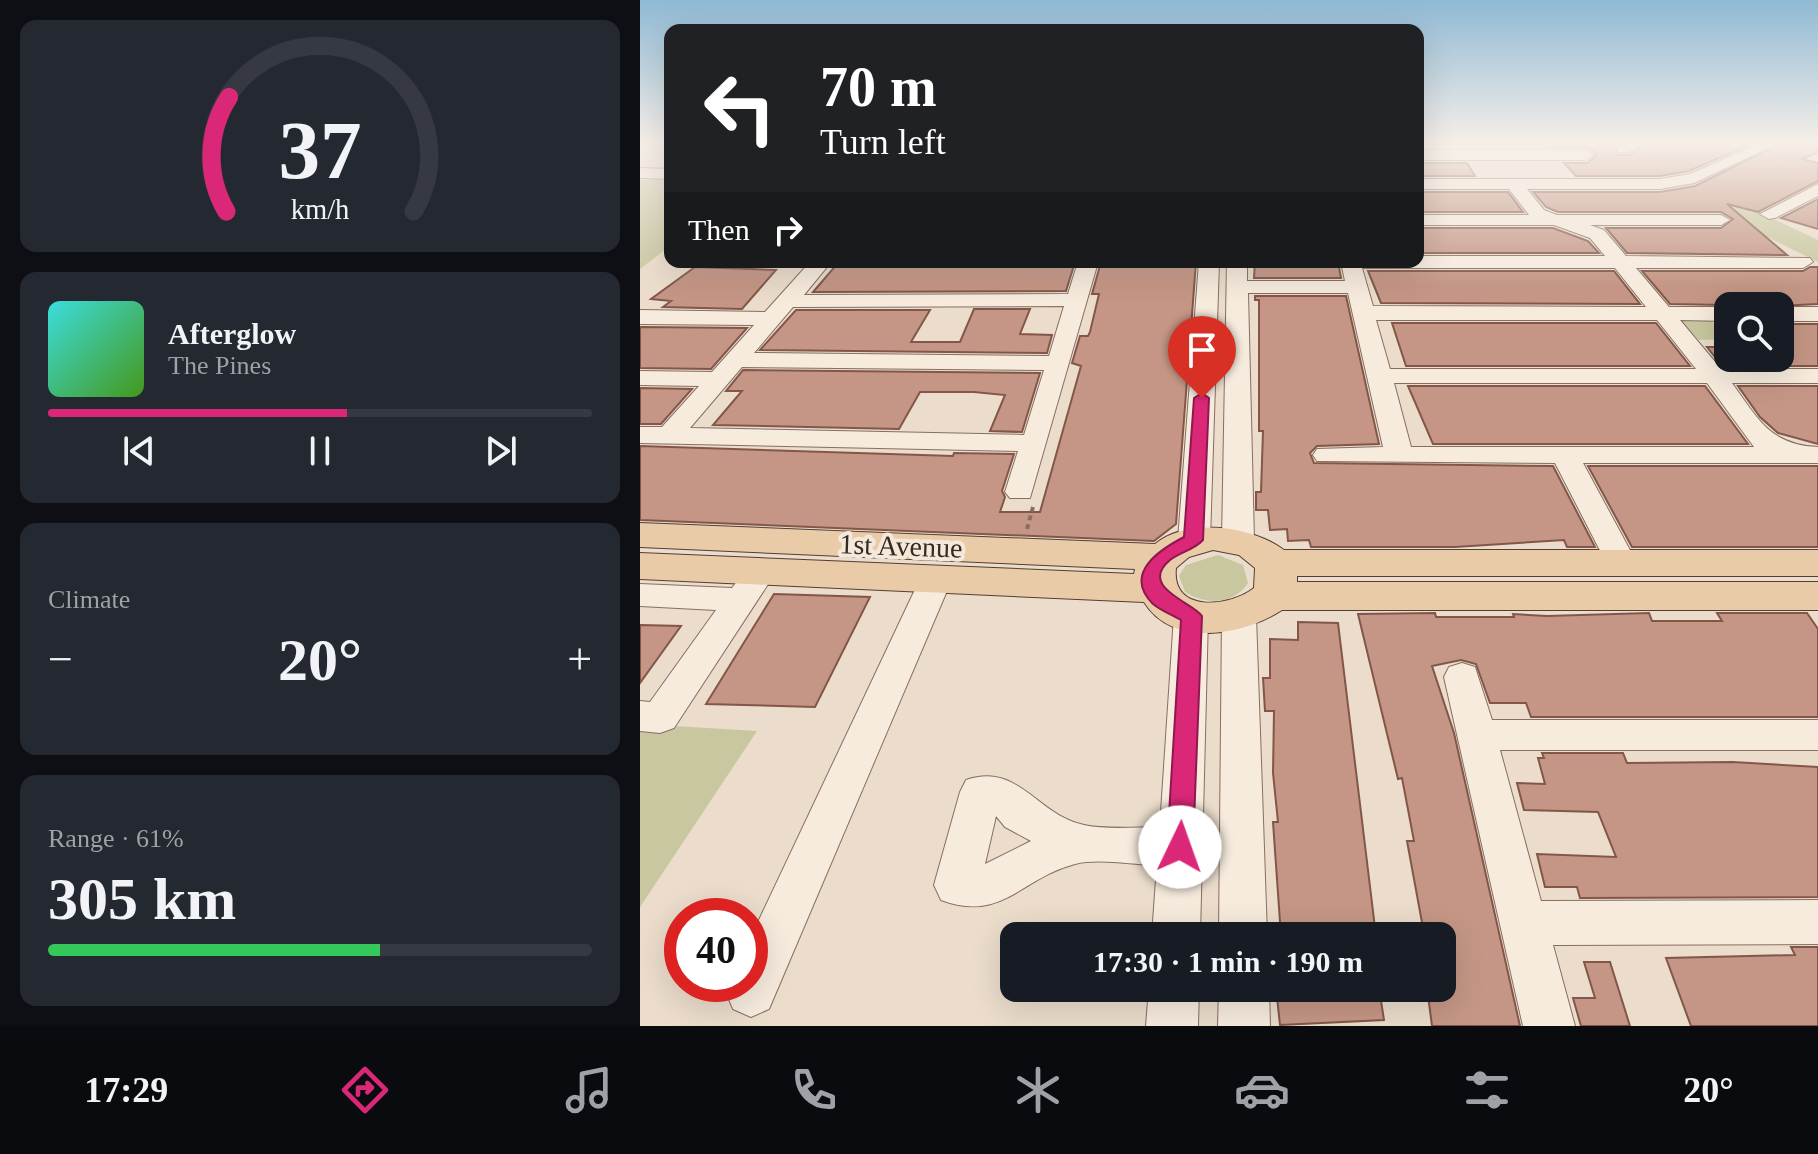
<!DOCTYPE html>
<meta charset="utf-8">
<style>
body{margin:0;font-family:Georgia,serif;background:#242831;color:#f1f3f6;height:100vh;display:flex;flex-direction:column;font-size:30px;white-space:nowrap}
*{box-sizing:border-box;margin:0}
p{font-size:26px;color:#9ea1a6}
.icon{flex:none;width:44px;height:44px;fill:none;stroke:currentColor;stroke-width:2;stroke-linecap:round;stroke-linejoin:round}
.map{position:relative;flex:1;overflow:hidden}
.side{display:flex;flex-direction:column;gap:20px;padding:20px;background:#0d0f14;width:640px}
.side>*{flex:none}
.guide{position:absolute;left:24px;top:24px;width:760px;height:244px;border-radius:16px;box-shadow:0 8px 32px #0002;background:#202124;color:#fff;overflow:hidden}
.buttons{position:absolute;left:1074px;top:292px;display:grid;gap:16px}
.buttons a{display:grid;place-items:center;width:80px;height:80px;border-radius:16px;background:#171b24;box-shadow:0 8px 32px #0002;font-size:40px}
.speed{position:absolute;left:24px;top:898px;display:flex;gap:16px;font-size:40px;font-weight:700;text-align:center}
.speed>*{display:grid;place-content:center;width:104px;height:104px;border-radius:50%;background:#171b24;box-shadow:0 8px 32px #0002;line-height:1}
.speed .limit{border:12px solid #d22;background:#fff;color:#111}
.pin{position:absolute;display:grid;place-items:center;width:68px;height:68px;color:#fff;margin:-82px -34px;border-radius:50% 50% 50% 0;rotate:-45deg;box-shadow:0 0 8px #0007}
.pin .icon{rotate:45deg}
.me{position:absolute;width:88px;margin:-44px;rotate:3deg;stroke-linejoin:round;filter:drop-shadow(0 0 6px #0008)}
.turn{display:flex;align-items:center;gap:28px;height:168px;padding:0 24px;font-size:36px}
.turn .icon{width:104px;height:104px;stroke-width:2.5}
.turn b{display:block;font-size:56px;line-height:68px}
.then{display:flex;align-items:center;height:76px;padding:0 24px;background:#0003;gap:16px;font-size:30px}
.big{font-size:60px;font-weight:700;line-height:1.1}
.side .widget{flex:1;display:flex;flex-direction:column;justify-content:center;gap:12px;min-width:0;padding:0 28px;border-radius:16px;background:#242831}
.side .dial{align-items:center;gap:0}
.dial svg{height:208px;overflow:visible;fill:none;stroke:#363941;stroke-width:7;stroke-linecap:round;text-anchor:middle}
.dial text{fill:#f1f3f6;stroke:none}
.song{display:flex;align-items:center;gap:24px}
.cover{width:96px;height:96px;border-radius:12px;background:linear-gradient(135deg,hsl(180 70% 55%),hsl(100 70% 35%))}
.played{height:8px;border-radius:4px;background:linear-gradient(90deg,#db2777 55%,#363941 55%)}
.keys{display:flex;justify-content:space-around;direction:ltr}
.heat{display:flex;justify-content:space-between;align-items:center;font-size:44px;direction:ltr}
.charge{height:12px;border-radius:6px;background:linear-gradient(90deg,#34c759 61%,#363941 0)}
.trip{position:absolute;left:360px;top:922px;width:456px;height:80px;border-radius:16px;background:#171b24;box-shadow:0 8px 32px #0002;font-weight:700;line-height:80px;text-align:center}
.menu{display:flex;height:128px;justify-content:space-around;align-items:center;background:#090b0e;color:#9ea1a6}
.menu .icon{width:56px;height:56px}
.menu .current{color:#db2777}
.menu b{font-size:36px;color:#f1f3f6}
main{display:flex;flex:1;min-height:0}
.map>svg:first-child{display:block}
.green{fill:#c8c79f}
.building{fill:#c59685;stroke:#825749;stroke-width:2}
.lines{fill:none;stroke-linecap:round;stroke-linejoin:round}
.minor-casing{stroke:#866f61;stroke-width:2}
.major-casing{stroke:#543e34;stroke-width:2}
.path{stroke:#866f61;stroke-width:4;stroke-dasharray:5 4;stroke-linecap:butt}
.minor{fill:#f6ebdd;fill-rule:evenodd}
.major{fill:#e9cba7;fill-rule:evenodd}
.route{fill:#db2777;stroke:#8e194d;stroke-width:2}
.labels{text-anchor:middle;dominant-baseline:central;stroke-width:8;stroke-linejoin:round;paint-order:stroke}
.street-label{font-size:28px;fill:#382a22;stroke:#f3e8da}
</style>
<main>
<section class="side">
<div class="widget dial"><svg viewBox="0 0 100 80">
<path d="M14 69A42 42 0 1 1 86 69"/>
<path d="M14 69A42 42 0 0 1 15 25" stroke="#db2777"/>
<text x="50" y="56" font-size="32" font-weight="700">37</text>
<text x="50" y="72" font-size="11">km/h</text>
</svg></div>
<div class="widget">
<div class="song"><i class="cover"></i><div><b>Afterglow</b><p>The Pines</p></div></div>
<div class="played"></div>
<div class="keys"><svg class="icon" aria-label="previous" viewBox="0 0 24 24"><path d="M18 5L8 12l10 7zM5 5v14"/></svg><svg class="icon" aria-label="pause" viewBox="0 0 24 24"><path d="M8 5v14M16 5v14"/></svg><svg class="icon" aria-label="next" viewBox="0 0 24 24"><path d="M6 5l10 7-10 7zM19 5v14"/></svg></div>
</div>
<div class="widget"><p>Climate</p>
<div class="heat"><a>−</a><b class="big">20°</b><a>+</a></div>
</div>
<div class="widget"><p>Range · 61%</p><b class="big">305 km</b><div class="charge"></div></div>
</section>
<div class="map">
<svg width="1178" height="1026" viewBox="0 0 1178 1026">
<rect width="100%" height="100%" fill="#ebdccb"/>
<path class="green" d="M0,180H30V246L0,269Z
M1064,186L1178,240V262L1034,191Z
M1071,320L1088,339L1059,340L1040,321Z
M578,555L603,565L608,583C594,605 565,605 545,592L539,576L546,565Z
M0,724L117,731L0,907Z"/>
<path class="building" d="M906,143H978L975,146L978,155H989L1009,143H1114L1049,171L1020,176H936L924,163H947L956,156L955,152L945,147H910Z
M1142,143H1178V152L1162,159L1178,163V181L1118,212L1087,204L1147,255L987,253L966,228H1081L1093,219L1081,212H918L906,207L893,192H1020L1055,186Z
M778,163H827L835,176H778Z
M778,192H868L883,212H778Z
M1178,199V229L1141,218Z
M778,228H913L948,241L959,253H778Z
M204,262L342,264L435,262L426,291L173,292L198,263Z
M461,262H556L536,524L514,541L0,520V446L313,456L314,453L374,454L362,491L365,497L360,512H400L441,366L432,363L440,336H448L450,332L459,294H452Z
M615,262H698L701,278H614Z
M55,267L136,270L102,309L23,307L31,301L11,299Z
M1170,267H1178V304L1137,306L1030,304L1002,271H1163Z
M728,271H974L1000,304L741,303Z
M615,296H706L739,444L677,446L670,453L674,463L913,466L955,547H927L924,540L815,547H671L669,540L648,541L647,529L630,530L628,510H616V492H621L623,431H619V300H615Z
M334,309H390L380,334L412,335L407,353L120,350L156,310H290L271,342H320Z
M752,323H1016L1050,366H766Z
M1140,324H1178V366H1082L1067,347H1088V358H1140Z
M0,328L1,327L107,328L71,369L0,368Z
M103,370L400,373L382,432L350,431L365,395L334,392H280L259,429L73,425L102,391H86Z
M768,386H1065L1108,444H793Z
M1098,386H1178V444L1138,433L1120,417Z
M0,388L52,389L21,424H0Z
M948,466H1178V547H992Z
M134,594L230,597L175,707L66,704Z
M795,613L796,617H874L873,614L907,616L1009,613L1012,621H1082L1077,613H1167L1178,629V717H891L886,703H850L836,664L821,660L792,666L814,733L880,1026H792L787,988H802V927L783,928L767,841H774L762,778L758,779L718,614Z
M658,622L698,623L736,936H641L633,822H638L633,773L634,711H625L623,678H630V639L658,640Z
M0,625L41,626L0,683Z
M902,753H983L987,763L1093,762L1178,767V897L940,898L937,887H905L897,854L976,857L958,812L884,810L877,783L905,784L898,758H904Z
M1151,947H1178V1026H1051L1026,958L1155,955Z
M944,962H970L990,1026H941L933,998H955Z
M636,988H739L744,1020L640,1025Z"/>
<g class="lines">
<defs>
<path id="minor" d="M986,143H1006L988,152H978V146Z
M1121,143H1139L1054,183L1020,189H887L904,210L917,215H1081L1090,220L1081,225H950L964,230L986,256L1170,258L1173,262L1163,268H996L1029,307H1088V321L1040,320L1081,369H1178V383H1092C1118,419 1130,445 1178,447V463H943L997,563L992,570L981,573L970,570L915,463L677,461L673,455L677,449L743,447L708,293H608L614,540L609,547L598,550L587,547L582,540L587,262H607V281H705L701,262H778V256H965L950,238L914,225H778V215H889L869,189H778V179H1020L1050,174ZM722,268H975L1006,307L733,306ZM736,320H1017L1056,369H750ZM754,383H1067L1114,447H771Z
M778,150H945L953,155L945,160H778Z
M0,168L30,169V179L0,178Z
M1178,184V196L1135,218L1129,219L1120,214Z
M170,262H191L164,295L428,294L438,262H458L390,498H370L365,492L378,451L0,443V427H22L59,386L0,385V371L72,372L114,325L0,324V310L125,312ZM424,306L409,356L114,353L153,307ZM102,367L404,370L384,435L50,428Z
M559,262H579L570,540L565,547L554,550L543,547L538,540Z
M1140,307H1178V321H1140Z
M120,561L131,565L136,572L34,728L20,733L0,731V701L10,702L76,610L0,606V584L92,588L109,565Z
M296,568L308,571L312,579L129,1009L111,1017L93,1009L86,992L89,984H110V939L280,579L284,571Z
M551,604L563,608L568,616L560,936H512L517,865C492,865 459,858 435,864C381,878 362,923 301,900L294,885L320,792L326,780C379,762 396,815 444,825C467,830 496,827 520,827L534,616L539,608ZM356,816L365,827L391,841L345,864Z
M599,604L611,608L616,616L627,936H579L582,616L587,608Z
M822,663L835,667L852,720H1178V750H860L901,901L1178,900V944L913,945L935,1026H883L804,677L809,667Z
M509,988H559L558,1026H506Z
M579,988H629L630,1026H578Z"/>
<path id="major" d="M0,523L515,544C548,517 612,526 644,550H1178V576H657V582H1178V610H642C604,635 533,649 504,602L0,579V553L494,574L495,569L0,547ZM573,550L599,555L615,568L614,588C590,607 531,614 536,568L549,557Z"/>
</defs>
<use href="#minor" class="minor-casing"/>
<use href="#major" class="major-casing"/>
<path class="path" d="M387,529L393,507"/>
<use href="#minor" class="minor"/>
<use href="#major" class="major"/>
</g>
<linearGradient id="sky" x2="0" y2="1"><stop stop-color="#8fb9d4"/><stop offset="0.5" stop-color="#f6efe8"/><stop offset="1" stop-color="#f6efe8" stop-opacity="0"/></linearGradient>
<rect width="1178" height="286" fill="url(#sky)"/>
<path class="route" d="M562,393L569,398L563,540C554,550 540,552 530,560C498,587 552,602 562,616L553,847L550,855L540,859L531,855L527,847L541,620C532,615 520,610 513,604C482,573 521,549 544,537L554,398Z"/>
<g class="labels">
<g class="street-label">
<text transform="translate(261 546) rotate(2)">1st Avenue</text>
</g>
</g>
</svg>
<div class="buttons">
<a><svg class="icon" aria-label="search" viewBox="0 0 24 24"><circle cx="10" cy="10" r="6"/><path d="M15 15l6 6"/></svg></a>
</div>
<div class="speed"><div class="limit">40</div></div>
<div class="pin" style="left:562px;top:398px;background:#d93025"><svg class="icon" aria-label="arrive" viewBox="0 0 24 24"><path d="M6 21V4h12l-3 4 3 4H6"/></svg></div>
<svg class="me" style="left:540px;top:847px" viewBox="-20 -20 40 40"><circle r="19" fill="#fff"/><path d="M0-13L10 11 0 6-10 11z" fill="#db2777"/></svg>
<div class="trip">17:30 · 1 min · 190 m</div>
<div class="guide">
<div class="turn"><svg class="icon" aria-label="left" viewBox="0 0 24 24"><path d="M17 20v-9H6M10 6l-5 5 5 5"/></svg><div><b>70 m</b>Turn left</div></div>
<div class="then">Then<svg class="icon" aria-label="right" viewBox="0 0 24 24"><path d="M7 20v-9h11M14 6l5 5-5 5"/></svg></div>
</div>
</div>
</main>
<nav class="menu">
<b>17:29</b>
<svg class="icon current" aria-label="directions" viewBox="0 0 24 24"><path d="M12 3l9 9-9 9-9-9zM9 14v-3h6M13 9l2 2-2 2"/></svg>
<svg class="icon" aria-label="music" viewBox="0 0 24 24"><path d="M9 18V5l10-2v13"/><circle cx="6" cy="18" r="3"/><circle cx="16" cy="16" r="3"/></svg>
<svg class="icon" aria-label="phone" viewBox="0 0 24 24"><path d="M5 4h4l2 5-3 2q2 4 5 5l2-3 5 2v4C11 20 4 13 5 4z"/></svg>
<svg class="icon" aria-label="climate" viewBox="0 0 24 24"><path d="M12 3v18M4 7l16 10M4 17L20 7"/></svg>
<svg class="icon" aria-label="car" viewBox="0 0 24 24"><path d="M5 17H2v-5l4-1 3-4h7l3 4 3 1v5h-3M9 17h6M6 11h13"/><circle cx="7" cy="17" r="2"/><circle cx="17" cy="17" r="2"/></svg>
<svg class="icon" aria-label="filters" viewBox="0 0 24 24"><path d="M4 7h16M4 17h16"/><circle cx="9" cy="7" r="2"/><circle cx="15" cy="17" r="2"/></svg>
<b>20°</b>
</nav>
